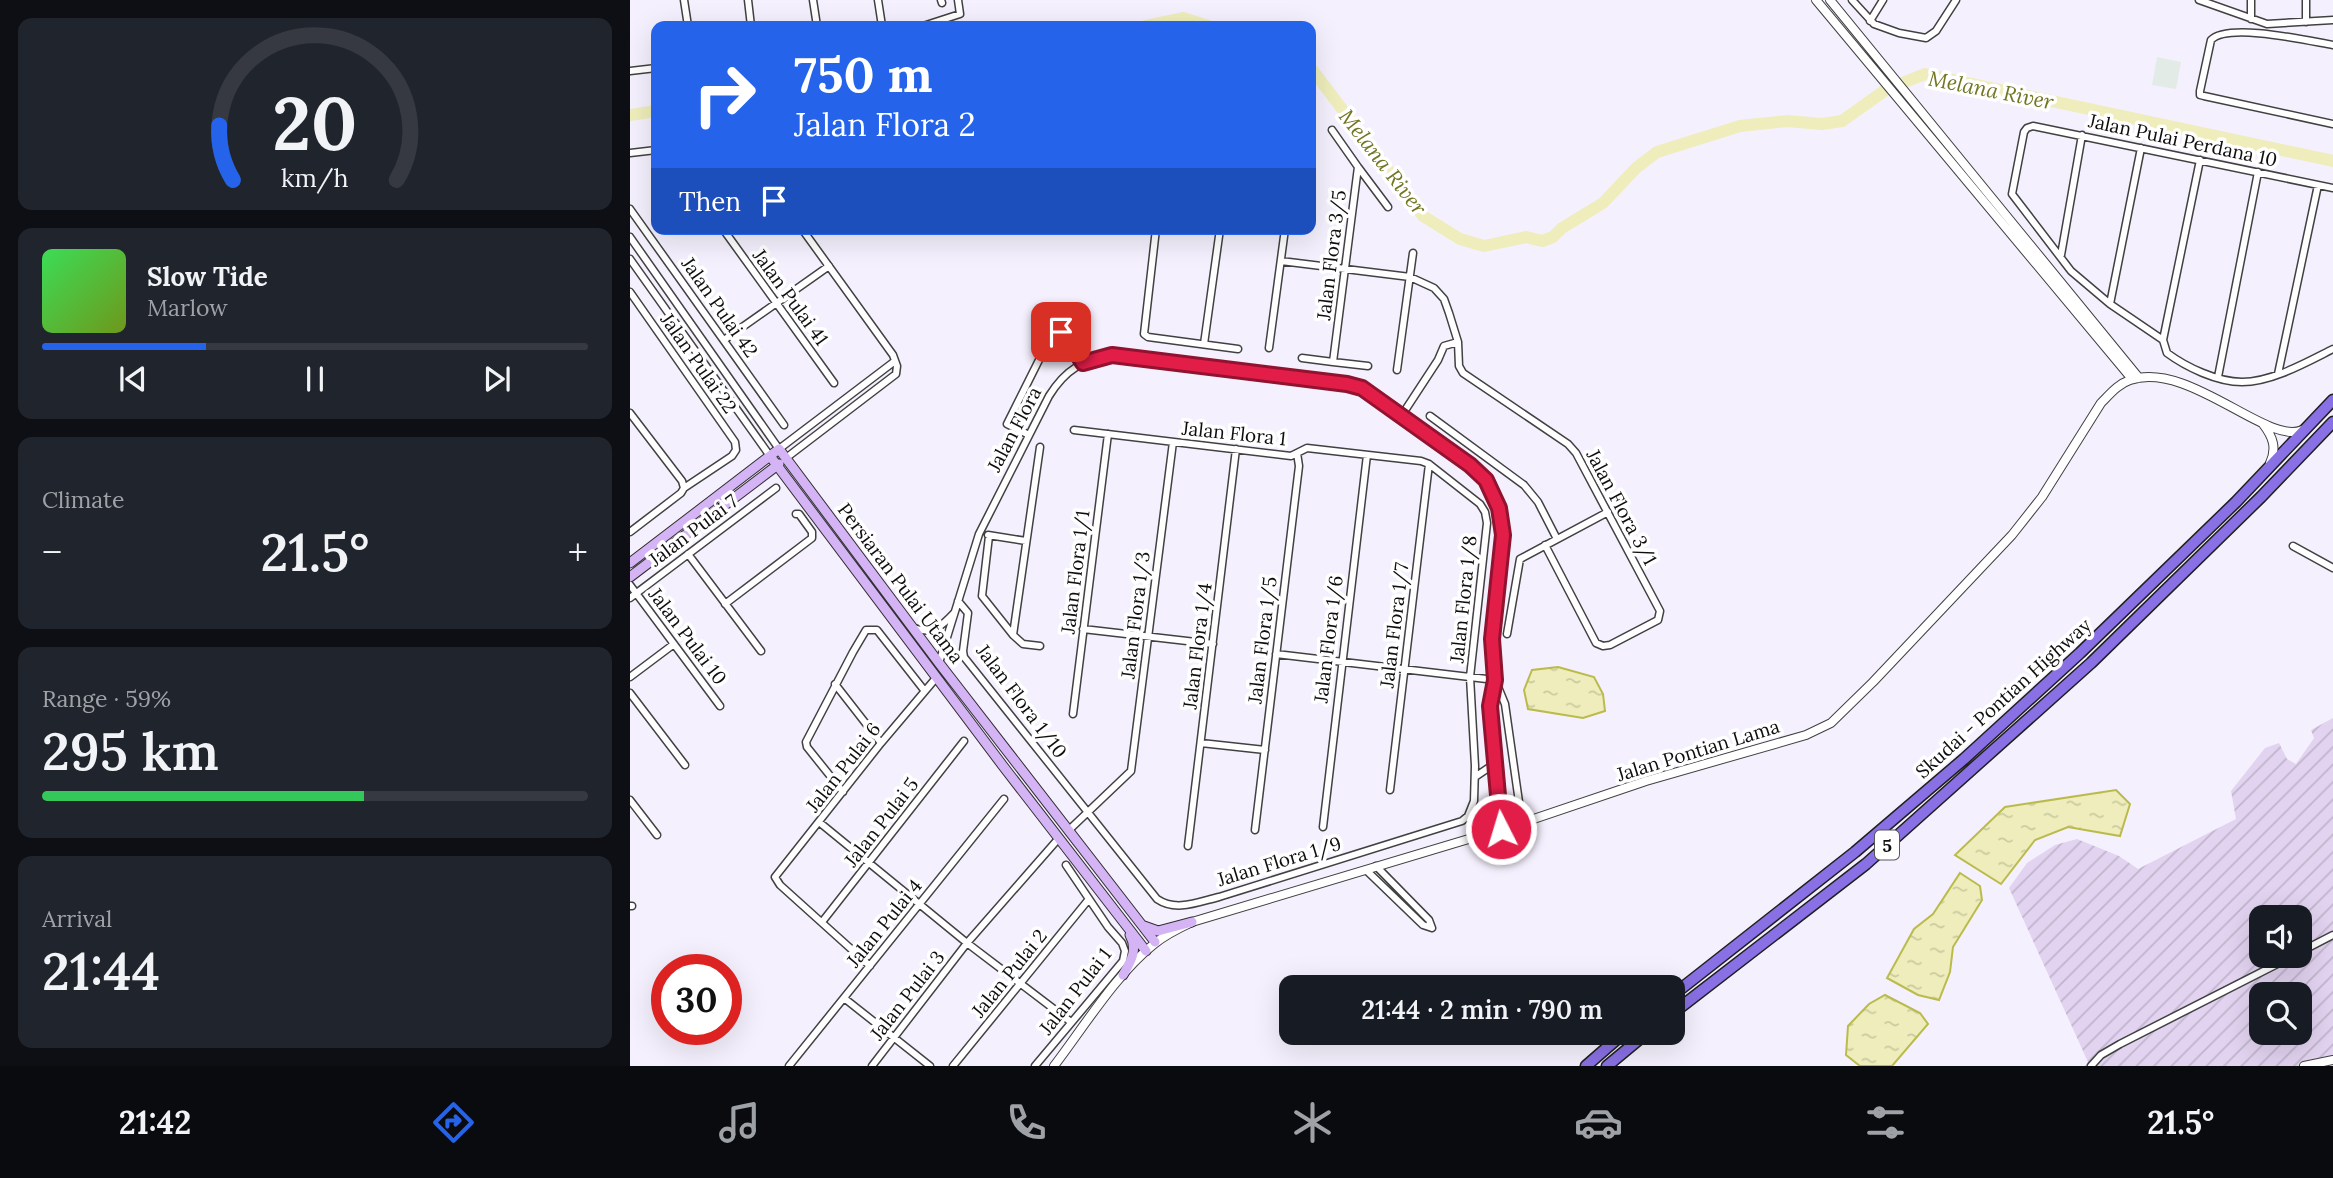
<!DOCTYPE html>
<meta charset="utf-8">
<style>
body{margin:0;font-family:Lora,serif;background:#20242c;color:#f1f3f6;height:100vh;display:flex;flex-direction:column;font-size:26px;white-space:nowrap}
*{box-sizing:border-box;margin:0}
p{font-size:23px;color:#9ea1a6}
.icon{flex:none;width:38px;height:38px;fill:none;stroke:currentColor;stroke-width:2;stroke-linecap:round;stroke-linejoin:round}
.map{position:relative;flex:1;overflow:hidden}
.panel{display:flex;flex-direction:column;gap:18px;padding:18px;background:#0d0f14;width:630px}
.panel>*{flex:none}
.guide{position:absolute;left:21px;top:21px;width:665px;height:214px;border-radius:14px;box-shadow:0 7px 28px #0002;background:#2563eb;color:#fff;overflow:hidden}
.fabs{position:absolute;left:1619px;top:905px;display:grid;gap:14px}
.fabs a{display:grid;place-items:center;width:63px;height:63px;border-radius:14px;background:#171b24;box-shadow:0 7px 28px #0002;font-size:35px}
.speed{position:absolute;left:21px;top:954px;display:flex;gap:14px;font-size:35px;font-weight:700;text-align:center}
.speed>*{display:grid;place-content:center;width:91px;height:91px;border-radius:50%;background:#171b24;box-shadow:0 7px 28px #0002;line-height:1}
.speed .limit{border:10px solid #d22;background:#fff;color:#111}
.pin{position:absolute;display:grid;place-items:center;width:60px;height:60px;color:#fff;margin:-30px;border-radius:14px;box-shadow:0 4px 10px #0006}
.me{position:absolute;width:77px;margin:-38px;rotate:355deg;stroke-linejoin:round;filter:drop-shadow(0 0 5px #0008)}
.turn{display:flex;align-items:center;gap:24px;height:147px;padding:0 28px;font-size:32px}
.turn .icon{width:91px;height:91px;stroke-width:2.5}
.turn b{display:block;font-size:49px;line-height:60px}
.then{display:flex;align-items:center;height:66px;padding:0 28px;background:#0003;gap:14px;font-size:26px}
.big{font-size:52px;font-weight:600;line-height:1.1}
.panel .card{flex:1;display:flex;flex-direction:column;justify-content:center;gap:10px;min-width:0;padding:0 24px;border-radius:14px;background:#20242c}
.panel .dial{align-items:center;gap:0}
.dial svg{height:182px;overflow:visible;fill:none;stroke:#363941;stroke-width:7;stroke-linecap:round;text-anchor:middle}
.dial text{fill:#f1f3f6;stroke:none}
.song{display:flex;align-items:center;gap:21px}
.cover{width:84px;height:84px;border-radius:10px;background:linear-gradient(135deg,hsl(130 70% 55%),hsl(80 70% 35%))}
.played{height:7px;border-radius:4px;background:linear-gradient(90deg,#2563eb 30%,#363941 30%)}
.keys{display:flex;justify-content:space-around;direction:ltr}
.heat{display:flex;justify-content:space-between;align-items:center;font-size:38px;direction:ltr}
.charge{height:10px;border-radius:5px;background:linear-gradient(90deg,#34c759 59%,#363941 0)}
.trip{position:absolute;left:649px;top:975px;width:406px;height:70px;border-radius:14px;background:#171b24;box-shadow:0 7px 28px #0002;font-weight:600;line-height:70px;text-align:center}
.dock{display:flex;height:112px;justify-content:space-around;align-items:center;background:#090b0e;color:#9ea1a6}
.dock .icon{width:49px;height:49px}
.dock .selected{color:#2563eb}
.dock b{font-size:32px;color:#f1f3f6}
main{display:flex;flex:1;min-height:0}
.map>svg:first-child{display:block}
.industrial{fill:#e3ebe7}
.farmland{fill:url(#farmland-furrows);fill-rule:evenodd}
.water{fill:url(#water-ripples);stroke:#babb4c;stroke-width:2}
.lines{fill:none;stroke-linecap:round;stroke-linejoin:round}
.river{stroke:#eeedbb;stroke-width:12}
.minor-casing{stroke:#414141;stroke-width:9}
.tertiary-casing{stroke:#414141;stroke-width:10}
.secondary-casing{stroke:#303030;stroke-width:11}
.trunk-casing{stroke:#1f1f1f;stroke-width:13}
.minor{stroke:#fff;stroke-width:6}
.tertiary{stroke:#fff;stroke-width:8}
.secondary{stroke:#d4b4f4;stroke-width:9}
.trunk{stroke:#8970e4;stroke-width:10}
.route-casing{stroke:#92132f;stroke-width:18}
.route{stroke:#e11d48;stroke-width:12}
.labels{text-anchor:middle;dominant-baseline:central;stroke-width:7;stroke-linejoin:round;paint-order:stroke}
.shield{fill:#fff;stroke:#565656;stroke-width:2}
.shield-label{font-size:18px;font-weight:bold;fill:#0e0e0e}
.street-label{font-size:19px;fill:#0e0e0e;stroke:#fff}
.water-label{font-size:21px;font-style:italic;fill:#727623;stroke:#fff}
</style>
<main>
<section class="panel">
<div class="card dial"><svg viewBox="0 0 100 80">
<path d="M14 69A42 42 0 1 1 86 69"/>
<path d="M14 69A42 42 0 0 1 8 45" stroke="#2563eb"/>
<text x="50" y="56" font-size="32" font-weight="700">20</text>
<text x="50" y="72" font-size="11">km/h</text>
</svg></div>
<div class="card">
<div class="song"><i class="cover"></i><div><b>Slow Tide</b><p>Marlow</p></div></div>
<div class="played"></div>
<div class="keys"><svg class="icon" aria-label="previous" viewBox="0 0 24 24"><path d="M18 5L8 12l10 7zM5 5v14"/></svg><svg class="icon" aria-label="pause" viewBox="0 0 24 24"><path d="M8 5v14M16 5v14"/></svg><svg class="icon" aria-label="next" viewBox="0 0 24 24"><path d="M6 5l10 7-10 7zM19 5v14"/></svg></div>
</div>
<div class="card"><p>Climate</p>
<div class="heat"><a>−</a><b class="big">21.5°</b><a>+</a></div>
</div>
<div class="card"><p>Range · 59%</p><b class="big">295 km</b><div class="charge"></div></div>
<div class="card"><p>Arrival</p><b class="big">21:44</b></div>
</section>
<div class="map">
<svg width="1703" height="1066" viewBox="0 0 1703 1066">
<defs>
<pattern id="farmland-furrows" width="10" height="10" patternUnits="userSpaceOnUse" patternTransform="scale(1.75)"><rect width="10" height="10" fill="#e2d3f0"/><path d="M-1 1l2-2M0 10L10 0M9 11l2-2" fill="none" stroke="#c1b4cd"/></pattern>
<pattern id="water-ripples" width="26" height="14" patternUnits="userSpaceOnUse" patternTransform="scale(1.75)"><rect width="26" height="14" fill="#eeedbb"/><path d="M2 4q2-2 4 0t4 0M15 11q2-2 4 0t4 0" fill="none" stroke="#cbcaa0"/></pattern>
</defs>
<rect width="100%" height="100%" fill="#f5f0fd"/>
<path class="industrial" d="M1527,57L1551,62L1546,89L1522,85Z"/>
<path class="farmland" d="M1703,718V1059L1668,1066H1455L1458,1062L1379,888L1397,863L1425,845L1447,839L1489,856L1508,869L1606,819L1601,791L1635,748L1649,743L1657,759L1666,764L1684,738L1681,730ZM1631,917H1670V956H1631ZM1631,994H1670V1032H1631Z"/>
<path class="water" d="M928,667L964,677L973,694L975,711L953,718L898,709L894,690L902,670Z
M1486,790L1500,804L1490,836L1438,827L1405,840L1371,884L1325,855L1375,807Z
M1330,873L1350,886L1352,900L1323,947L1320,972L1309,1000L1288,995L1257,978L1284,929L1303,914Z
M1255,995L1290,1013L1298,1024L1262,1066H1230L1216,1055L1218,1026L1239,1004Z"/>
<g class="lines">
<path class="river" d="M515,26L553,18L578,26
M681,68L793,216L830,239L854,246L896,237L912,241L923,237L932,228L973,203L1006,168L1027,152L1110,126L1157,121L1192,124L1212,121L1257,89L1295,74L1703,161
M0,115L26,111"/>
<defs>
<path id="minor" d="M54,0L58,26
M118,0L121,26
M183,0L187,26
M248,0L252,26
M311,0L312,3
M1222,0L1244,24L1269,33L1296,38L1306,31L1326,0
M1569,0L1637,24L1703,20
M1621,0V19
M1676,0V22
M1240,21L1253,0
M293,26L330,14L328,0
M1703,45C1679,41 1598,22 1581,40L1570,91V95L1574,96L1703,124
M0,71L26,68
M0,153L26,150
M728,167L758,207
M1703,188L1403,126L1397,128L1394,132L1382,194L1441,271L1480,304L1533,340L1537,353C1556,367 1587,382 1612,382C1642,382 1677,362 1703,349
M0,209L154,425
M93,229L204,383
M526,229L514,334L518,337L608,349
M0,237L149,449L265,361
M1431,255L1452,135
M0,259L140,456
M651,261L780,277L804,288L814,299L819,313L828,342L829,366L833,373L938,444L946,453L1030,611L1028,620L980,645L973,646L966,643L915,545
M0,292L105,442L106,450L102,456L54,488L51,493L0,532
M1480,304L1511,148
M94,340L199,266
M1533,340L1570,160
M574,344L590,229
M639,348L655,229
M672,358L703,362L728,167L702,130
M703,362L738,366
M767,370L783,253
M1648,374L1688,185
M1588,377L1628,172
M0,413L52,481L54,488
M772,415L808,360L814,346L828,342
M800,416L894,485L908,502L927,539
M399,435L377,424L418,342L425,333L431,332L437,338L453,363
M156,458L266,374L267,366L263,355L172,229
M358,535L396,541
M359,536L352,596L383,635L393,644L410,646
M1663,546L1703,568
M58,554L131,651
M0,585L90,706
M0,598L146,488
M328,601L338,613L333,651L334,657L527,899C546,912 568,902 589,897L832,821L838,816L844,801L845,766L840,677L857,523L855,512L850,504L799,464L791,461L677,448L661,456L444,430
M95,604L182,538V532L169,514H166
M284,628C303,635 312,626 324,613
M453,629L583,644
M877,634L890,559L978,512
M383,635L410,447
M646,654L865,680
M309,663L349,534L419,396C436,369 451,361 482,356L717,384L732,389L745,396L840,465L856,480L869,508L873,535L862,639L865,680L860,706L871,829
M0,677L44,644
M866,682L875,704L892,823
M205,684L251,743
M0,693L55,765
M443,714L478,434
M571,743L635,750
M845,777L864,764
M760,790L799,464
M213,792L177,747L176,742L223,652L236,630H247L294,690
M0,800L27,835
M189,822L337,943L441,1022
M693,827L737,455
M439,830L501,771L543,442
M625,830L669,466L667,453
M558,846L606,449
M746,866L799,920L802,928
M736,870L793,925L802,928
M0,906H2
M192,922L334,741
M1670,952L1703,935
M240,966L150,885L145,877L251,743L306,678
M214,998L300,1066
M159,1066L374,799
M242,1066L337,943L429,838
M323,1066L459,899
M405,1066L493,961L495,951L492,943L478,927L436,865
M1461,1066L1471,1055L1490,1044L1663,956"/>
<path id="tertiary" d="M1186,0L1502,379
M1200,0L1509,378
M1633,424C1643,437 1647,448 1640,463
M424,1066C453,1028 487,973 524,944C535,935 549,928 562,922L892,823L1016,781L1176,735L1201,723L1243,682L1382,535L1412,497L1471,403C1480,394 1488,384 1500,380C1558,360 1638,446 1672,430
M1674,1066L1703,1060"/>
<path id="secondary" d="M140,456L373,766L516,951
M0,563L149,449L309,663L525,942
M0,577L149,464
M514,926L528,931L562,922
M493,975C501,961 508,950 500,935"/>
<path id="trunk" d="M1043,995L1225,852L1334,759L1450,653L1606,502L1703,400
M1043,1013L1236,864L1461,663L1631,497L1703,422
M956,1066L995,1032
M977,1066L1018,1032"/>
</defs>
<use href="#minor" class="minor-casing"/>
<use href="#tertiary" class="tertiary-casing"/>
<use href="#secondary" class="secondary-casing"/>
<use href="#trunk" class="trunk-casing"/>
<use href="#minor" class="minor"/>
<use href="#tertiary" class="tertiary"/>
<use href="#secondary" class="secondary"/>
<use href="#trunk" class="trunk"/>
</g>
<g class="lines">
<defs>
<path id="route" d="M431,332L437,338L453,363L482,355L717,384L732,388L840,465L856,480L869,508L873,535L862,639L865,680L860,706L871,829"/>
</defs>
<use href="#route" class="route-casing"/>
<use href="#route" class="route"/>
</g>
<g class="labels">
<rect class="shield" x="1245" y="830.5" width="24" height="29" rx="5"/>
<g class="shield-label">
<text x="1257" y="845">5</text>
</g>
<g class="street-label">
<text transform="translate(1553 140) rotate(12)">Jalan Pulai Perdana 10</text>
<text transform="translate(701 255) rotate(-83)">Jalan Flora 3/5</text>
<text transform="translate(161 297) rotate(54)">Jalan Pulai 41</text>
<text transform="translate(90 307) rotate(55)">Jalan Pulai 42</text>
<text transform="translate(69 363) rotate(55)">Jalan Pulai 22</text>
<text transform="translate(384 429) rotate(-62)">Jalan Flora</text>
<text transform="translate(604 433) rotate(6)">Jalan Flora 1</text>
<text transform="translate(992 507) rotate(62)">Jalan Flora 3/1</text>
<text transform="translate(63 530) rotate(-37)">Jalan Pulai 7</text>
<text transform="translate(445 572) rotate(-83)">Jalan Flora 1/1</text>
<text transform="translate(271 583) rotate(53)">Persiaran Pulai Utama</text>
<text transform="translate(833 599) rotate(-84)">Jalan Flora 1/8</text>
<text transform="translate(505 615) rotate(-83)">Jalan Flora 1/3</text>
<text transform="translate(764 625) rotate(-83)">Jalan Flora 1/7</text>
<text transform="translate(58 636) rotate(53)">Jalan Pulai 10</text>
<text transform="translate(698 639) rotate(-83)">Jalan Flora 1/6</text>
<text transform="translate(632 640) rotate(-83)">Jalan Flora 1/5</text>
<text transform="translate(567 646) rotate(-83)">Jalan Flora 1/4</text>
<text transform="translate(1373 698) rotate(-42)">Skudai - Pontian Highway</text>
<text transform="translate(392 701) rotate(53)">Jalan Flora 1/10</text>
<text transform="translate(1068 750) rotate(-17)">Jalan Pontian Lama</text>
<text transform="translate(213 767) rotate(-52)">Jalan Pulai 6</text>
<text transform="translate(251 822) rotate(-52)">Jalan Pulai 5</text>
<text transform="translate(649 861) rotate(-17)">Jalan Flora 1/9</text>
<text transform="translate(254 923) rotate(-51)">Jalan Pulai 4</text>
<text transform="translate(379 973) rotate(-51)">Jalan Pulai 2</text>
<text transform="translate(445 991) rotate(-52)">Jalan Pulai 1</text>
<text transform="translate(277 995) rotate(-52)">Jalan Pulai 3</text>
</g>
<g class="water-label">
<text transform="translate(1361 90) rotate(11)">Melana River</text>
<text transform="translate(753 162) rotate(52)">Melana River</text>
</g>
</g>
</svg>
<div class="fabs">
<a><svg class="icon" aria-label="sound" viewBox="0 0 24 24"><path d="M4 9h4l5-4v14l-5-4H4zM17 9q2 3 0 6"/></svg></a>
<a><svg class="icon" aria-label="search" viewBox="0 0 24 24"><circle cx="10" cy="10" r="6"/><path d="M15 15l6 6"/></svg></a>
</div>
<div class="speed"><div class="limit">30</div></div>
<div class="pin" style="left:431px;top:332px;background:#d93025"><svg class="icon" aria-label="arrive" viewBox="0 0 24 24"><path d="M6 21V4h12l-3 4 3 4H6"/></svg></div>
<svg class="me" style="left:871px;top:829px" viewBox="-20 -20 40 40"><circle r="17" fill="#e11d48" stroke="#fff" stroke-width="3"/><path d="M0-11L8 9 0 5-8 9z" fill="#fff"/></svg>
<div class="trip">21:44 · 2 min · 790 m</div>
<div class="guide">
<div class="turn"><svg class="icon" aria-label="right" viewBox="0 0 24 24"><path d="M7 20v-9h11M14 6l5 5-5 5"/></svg><div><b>750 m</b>Jalan Flora 2</div></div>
<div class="then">Then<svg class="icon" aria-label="arrive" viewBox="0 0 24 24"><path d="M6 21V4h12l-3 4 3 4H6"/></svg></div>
</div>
</div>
</main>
<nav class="dock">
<b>21:42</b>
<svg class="icon selected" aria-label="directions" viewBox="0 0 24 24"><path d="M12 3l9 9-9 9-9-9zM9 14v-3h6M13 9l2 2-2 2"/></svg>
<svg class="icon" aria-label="music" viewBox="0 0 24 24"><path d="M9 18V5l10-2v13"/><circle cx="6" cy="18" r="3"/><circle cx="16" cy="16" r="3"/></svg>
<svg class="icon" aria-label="phone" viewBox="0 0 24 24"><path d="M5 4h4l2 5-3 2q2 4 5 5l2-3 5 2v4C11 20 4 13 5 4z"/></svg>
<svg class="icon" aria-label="climate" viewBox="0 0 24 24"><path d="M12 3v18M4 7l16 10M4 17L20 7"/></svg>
<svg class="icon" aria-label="car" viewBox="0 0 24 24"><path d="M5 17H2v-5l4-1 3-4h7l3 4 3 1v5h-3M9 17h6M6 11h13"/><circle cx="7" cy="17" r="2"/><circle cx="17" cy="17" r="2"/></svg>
<svg class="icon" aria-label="filters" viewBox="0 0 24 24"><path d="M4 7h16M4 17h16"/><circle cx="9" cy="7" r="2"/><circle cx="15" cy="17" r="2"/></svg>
<b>21.5°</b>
</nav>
